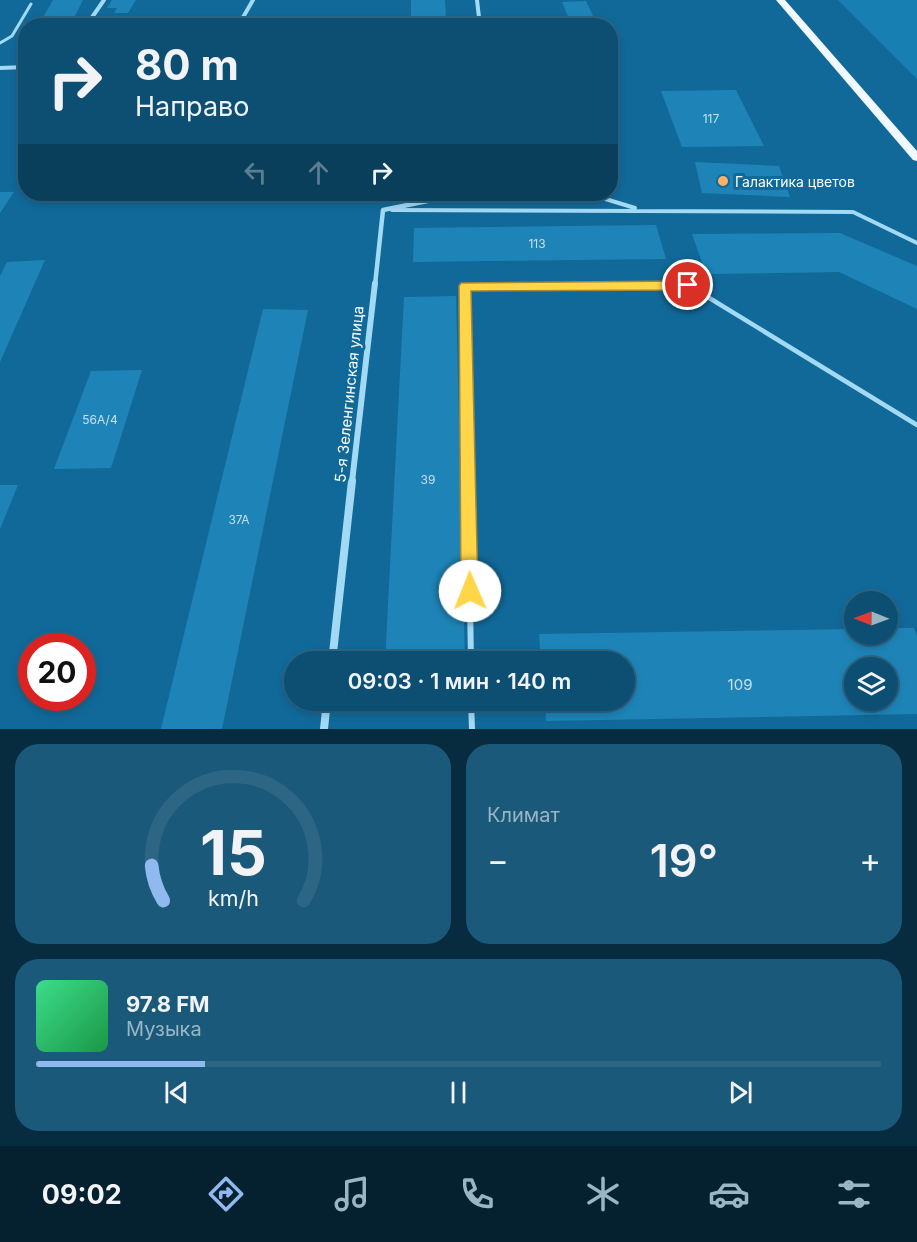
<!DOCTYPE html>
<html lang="ru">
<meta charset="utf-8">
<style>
body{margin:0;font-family:Inter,sans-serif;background:#1b597b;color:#f1f3f6;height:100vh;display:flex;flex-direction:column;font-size:22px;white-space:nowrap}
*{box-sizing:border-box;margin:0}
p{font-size:20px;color:#9ab5c4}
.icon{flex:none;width:33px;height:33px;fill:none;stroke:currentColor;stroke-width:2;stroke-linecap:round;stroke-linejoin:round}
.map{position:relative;height:729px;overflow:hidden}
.side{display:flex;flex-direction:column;gap:15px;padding:15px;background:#072b3f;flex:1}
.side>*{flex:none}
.top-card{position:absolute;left:18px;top:18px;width:600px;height:183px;border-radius:24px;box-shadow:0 3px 9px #0003,0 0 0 2px #2d6685;background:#0d4f73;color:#f1f3f6;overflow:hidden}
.needle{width:39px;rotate:271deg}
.tools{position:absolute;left:844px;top:591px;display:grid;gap:12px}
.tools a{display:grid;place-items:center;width:54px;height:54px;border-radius:50%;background:#0d4f73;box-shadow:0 3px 9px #0003,0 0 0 2px #2d6685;font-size:30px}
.speed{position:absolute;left:18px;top:633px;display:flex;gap:12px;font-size:30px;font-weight:700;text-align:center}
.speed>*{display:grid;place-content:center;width:78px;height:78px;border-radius:50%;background:#0d4f73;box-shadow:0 3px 9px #0003,0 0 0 2px #2d6685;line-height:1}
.speed .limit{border:9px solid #d22;background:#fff;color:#111}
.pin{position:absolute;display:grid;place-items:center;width:51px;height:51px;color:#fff;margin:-26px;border:3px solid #fff;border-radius:50%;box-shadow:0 2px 6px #0007}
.me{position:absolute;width:66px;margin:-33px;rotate:359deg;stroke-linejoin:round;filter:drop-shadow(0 0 4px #0008)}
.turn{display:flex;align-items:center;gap:21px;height:126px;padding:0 18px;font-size:27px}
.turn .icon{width:78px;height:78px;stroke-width:2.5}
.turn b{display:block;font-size:42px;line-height:51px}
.lanes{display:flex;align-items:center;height:57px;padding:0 18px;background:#0003;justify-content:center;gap:30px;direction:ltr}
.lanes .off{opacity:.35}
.big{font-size:45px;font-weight:600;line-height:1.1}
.side .widget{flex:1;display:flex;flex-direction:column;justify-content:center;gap:9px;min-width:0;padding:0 21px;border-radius:24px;background:#1b597b}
.side .dial{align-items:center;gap:0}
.dial svg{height:156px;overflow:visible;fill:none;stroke:#2d6685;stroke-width:7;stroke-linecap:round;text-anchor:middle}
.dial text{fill:#f1f3f6;stroke:none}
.song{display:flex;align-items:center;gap:18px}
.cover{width:72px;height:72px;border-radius:9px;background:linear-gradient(135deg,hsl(150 70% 55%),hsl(140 70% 35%))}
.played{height:6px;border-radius:3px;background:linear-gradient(90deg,#90b9f0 20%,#2d6685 20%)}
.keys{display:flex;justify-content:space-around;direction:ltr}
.heat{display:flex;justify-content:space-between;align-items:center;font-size:33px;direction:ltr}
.side .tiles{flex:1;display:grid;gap:15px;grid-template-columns:1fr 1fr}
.widget:last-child{grid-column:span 2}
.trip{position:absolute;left:284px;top:651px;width:351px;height:60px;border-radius:30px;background:#0d4f73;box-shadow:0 3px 9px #0003,0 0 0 2px #2d6685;font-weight:600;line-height:60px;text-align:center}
.dock{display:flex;height:96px;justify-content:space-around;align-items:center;background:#05202e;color:#9ab5c4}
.dock .icon{width:42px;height:42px}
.dock .current{color:#90b9f0}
.dock b{font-size:27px;color:#f1f3f6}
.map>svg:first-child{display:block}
.green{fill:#187fb3}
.building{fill:#1e84b8;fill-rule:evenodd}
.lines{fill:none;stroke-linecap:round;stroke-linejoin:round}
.service-far3{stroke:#a2d9f4;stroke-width:3}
.service-far2{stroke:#a2d9f4;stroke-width:4}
.service-far1{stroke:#a2d9f4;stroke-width:4.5}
.service{stroke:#a2d9f4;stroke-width:6}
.minor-far3{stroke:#a2d9f4;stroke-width:4}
.minor-far2{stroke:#a2d9f4;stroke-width:4.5}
.minor-far1{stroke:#a2d9f4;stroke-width:6}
.minor{stroke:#a2d9f4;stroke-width:8}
.primary{fill:#eff9ff;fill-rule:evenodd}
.route{fill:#ffd54a;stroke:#a68a30;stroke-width:1.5}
.poi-dot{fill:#ffb265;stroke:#116999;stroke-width:2}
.labels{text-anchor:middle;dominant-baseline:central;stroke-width:6;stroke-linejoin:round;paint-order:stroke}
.number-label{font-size:12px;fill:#c7e0ed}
.far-poi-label{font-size:14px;fill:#fff;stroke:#116999;text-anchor:start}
.street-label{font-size:15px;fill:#fff;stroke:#116999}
.near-number-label{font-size:15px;fill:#c7e0ed}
</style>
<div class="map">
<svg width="917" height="729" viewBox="0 0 917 729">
<rect width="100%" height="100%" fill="#116999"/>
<path class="green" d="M838,0H917V79Z"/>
<path class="building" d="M53,0H83L70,26H38Z
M112,0H136L128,13H114L117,8H107Z
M411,0H445L446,18H411Z
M586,1L597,24L572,26L562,2Z
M736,90L764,146L682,147L661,91Z
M695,162L779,166L790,197L702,193Z
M0,192H14L0,213Z
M656,225L666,259L413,262L414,228Z
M840,233L917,266V309L839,272L706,274L692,234Z
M45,260L0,362V276L7,262Z
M456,296L465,662H385L404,297Z
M263,309L308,310L222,729H161Z
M142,370L111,468L54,469L91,371Z
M0,485H18L0,529Z
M888,628H914L917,636V714L546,721L545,700H624V662H541L539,634L855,629V634H888ZM855,668H888V700H855Z"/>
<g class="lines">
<path class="service-far3" d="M0,43L12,36L31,4"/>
<path class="service-far2" d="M589,194L635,208
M392,210L853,212L917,243"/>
<path class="service-far1" d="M468,482L465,286L688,285L917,425"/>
<path class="service" d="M468,481L471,662
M471,700L472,729"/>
<path class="minor-far3" d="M477,0L480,26
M86,26L104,0
M238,26L253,0
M0,68L26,67"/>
<path class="minor-far2" d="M375,285L383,210L462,194"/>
<path class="minor-far1" d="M352,482L375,283"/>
<path class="minor" d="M332,662L352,481
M324,729L327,700"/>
<path class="primary" d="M776,0H785L917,151V161L913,160Z"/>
</g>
<path class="route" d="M688,281L694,285L688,290L471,291L478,591L476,597L470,600L464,597L461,591L459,286L461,283Z"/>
<circle class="poi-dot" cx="723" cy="181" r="6"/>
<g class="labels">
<g class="number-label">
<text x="711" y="118">117</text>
<text x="537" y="243">113</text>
<text x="100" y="419">56А/4</text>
<text x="428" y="479">39</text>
<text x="239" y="519">37А</text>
</g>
<g class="far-poi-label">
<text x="735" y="181">Галактика цветов</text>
</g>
<g class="street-label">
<text transform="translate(349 394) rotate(-84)">5-я Зеленгинская улица</text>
</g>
<g class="near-number-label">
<text x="740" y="684">109</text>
</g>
</g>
</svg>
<div class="tools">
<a><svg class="needle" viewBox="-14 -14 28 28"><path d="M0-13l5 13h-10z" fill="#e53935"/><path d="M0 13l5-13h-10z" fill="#9ab5c4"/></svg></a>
<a><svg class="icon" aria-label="layers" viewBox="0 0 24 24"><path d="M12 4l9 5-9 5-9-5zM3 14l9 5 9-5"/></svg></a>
</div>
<div class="speed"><div class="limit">20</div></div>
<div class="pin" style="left:688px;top:285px;background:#d93025"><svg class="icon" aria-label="arrive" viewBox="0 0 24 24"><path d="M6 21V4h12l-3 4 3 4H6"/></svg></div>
<svg class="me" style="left:470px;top:591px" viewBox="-20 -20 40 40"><circle r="19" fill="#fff"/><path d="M0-13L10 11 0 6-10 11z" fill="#ffd54a"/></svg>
<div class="trip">09:03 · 1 мин · 140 m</div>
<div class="top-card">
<div class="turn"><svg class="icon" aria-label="right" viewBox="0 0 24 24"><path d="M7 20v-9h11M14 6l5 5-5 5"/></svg><div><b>80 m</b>Направо</div></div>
<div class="lanes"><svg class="icon off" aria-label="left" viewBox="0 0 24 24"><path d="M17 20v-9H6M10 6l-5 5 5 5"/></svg><svg class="icon off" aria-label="ahead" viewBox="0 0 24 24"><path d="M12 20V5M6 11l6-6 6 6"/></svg><svg class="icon" aria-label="right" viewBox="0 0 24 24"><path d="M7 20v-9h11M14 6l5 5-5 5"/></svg></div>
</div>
</div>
<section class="side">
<div class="tiles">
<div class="widget dial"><svg viewBox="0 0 100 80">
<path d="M14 69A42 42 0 1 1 86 69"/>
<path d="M14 69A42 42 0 0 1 8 51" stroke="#90b9f0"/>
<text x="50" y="56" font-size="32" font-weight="700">15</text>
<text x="50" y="72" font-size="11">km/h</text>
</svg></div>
<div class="widget"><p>Климат</p>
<div class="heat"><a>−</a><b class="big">19°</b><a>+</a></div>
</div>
<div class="widget">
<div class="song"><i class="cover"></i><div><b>97.8 FM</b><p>Музыка</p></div></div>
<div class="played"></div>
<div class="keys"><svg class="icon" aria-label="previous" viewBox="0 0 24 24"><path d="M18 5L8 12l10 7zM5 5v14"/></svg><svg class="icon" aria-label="pause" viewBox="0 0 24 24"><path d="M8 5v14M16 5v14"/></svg><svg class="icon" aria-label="next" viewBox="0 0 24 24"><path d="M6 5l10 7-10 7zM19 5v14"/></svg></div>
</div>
</div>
</section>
<nav class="dock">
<b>09:02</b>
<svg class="icon current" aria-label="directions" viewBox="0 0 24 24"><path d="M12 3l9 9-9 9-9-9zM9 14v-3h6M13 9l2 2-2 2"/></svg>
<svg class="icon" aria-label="music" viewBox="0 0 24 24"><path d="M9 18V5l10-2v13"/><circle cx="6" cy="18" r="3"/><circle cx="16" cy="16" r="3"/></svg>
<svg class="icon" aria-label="phone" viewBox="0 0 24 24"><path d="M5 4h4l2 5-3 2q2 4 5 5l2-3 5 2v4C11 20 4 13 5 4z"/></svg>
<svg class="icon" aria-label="climate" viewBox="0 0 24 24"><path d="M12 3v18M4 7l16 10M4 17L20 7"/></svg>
<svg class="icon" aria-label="car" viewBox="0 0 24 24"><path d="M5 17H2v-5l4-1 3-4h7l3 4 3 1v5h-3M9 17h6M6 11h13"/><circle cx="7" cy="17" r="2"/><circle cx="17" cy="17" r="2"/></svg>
<svg class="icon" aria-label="filters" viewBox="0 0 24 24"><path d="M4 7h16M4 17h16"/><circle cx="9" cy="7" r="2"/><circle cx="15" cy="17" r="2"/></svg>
</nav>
